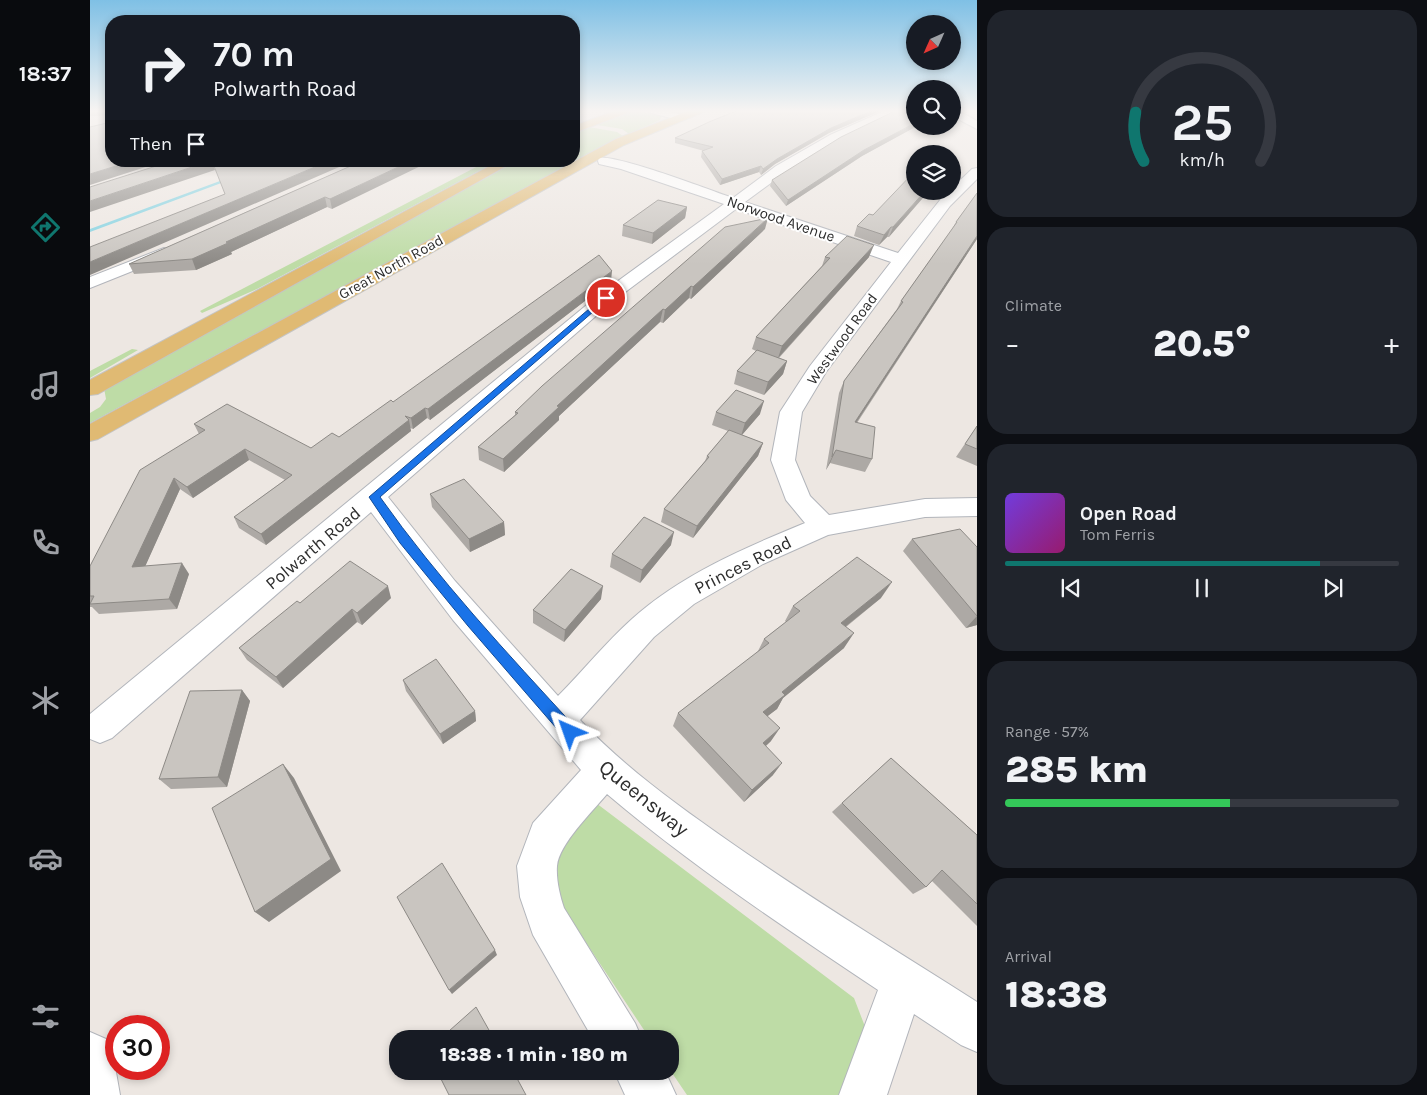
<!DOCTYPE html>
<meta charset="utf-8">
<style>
body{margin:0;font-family:Karla,sans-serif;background:#20242c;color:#f1f3f6;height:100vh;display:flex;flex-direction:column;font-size:19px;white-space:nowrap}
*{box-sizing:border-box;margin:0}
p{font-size:16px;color:#9ea1a6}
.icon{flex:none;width:28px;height:28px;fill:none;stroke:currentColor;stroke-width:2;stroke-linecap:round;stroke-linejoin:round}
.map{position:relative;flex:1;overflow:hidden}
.sheet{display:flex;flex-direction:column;gap:10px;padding:10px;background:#0d0f14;width:450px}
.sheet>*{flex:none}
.top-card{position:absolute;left:15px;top:15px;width:475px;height:152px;border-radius:20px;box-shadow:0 2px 8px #0003;background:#171b24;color:#f1f3f6;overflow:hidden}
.needle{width:32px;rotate:225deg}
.controls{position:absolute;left:816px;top:15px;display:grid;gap:10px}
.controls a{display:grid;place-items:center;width:55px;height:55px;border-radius:50%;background:#171b24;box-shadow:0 2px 8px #0003;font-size:25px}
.speed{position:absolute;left:15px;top:1015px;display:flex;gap:10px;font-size:25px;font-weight:700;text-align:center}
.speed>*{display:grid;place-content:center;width:65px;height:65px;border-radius:50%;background:#171b24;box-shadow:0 2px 8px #0003;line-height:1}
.speed .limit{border:8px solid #d22;background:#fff;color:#111}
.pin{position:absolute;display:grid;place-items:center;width:42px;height:42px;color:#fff;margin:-21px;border:2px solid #fff;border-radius:50%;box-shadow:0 1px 5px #0007}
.me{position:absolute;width:55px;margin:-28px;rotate:317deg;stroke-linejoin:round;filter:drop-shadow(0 0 4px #0008)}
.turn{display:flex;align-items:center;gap:18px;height:105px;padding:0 25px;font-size:22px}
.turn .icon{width:65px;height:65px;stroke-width:2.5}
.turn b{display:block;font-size:35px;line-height:42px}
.then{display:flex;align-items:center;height:48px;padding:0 25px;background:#0003;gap:10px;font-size:19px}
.big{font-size:38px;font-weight:800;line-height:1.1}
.sheet .widget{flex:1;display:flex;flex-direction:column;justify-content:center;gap:8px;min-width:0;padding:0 18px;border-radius:20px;background:#20242c}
.sheet .dial{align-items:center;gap:0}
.dial svg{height:130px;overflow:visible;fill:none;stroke:#363941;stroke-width:7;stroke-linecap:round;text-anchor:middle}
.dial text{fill:#f1f3f6;stroke:none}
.song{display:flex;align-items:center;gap:15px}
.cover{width:60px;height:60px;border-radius:8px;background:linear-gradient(135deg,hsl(260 70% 55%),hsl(320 70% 35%))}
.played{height:5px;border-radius:2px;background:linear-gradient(90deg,#0f766e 80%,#363941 80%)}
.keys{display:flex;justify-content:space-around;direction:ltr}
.heat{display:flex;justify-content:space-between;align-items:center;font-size:28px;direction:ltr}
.charge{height:8px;border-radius:4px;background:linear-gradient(90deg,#34c759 57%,#363941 0)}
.trip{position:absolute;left:299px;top:1030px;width:290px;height:50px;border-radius:20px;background:#171b24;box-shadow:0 2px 8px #0003;font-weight:800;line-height:50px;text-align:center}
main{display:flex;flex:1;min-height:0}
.dock{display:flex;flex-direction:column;width:90px;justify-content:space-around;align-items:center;background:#090b0e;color:#9ea1a6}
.dock .icon{width:35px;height:35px}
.dock .current{color:#0f766e}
.dock b{font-size:22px;color:#f1f3f6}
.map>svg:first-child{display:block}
.green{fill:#bedca6}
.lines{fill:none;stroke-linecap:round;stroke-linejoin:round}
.stream{fill:#83d2e1;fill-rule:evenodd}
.minor-casing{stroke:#b2b5bb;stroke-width:2}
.major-casing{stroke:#c4c4c4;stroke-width:2}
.minor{fill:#fff;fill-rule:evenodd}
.major{fill:#e0ba73;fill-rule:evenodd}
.wall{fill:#ada9a5}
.shaded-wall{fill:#8d8a86}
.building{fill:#c9c5c0;stroke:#8d8a86}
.route{fill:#1a73e8;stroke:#114b97}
.labels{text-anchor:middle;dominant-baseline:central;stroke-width:4;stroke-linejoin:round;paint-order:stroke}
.far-street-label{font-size:15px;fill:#2d2d2d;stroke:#fff}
.street-label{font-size:18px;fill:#2d2d2d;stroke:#fff}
.near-street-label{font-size:21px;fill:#2d2d2d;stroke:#fff}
</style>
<main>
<nav class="dock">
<b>18:37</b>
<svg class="icon current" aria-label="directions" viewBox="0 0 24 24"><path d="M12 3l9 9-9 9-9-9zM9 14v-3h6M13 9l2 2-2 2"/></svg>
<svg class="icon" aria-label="music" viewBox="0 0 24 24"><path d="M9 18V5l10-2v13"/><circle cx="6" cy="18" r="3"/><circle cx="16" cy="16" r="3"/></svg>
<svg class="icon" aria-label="phone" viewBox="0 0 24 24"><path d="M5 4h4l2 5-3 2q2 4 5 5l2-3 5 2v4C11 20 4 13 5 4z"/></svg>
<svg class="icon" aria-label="climate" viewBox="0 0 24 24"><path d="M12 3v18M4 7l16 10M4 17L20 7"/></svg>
<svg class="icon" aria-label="car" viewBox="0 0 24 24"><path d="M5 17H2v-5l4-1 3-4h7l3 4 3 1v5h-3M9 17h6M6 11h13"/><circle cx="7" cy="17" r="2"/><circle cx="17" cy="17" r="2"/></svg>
<svg class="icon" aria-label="filters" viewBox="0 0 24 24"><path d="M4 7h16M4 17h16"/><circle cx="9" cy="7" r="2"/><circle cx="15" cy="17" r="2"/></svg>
</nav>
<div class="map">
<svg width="887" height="1095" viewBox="0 0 887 1095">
<rect width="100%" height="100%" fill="#ede7e2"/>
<path class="green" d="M546,111L571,116L570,120L539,134L532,129L507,125L536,112Z
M499,127L527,132L533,136L0,423V413L10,407L16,399L14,388L425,162L484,161V135Z
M390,165L396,167L167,289L112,313L110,311Z
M42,349L48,350L0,378V371Z
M506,803L764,998L774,1024L777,1049L762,1095H597L580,1070V1039H560L469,902L462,837Z"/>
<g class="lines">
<path class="stream" d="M138,178L142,179L0,232V229Z"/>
<defs>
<path id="minor" d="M559,111H577L593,115L595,117L589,120L561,113Z
M794,111H808L748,141L696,172L655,202L808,253L850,200L859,191H862V188L882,169L887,168V179L860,206L736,372L712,412L705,460L720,496L739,515L835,499L887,498V516L835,517L738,535L673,564L604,604L564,637L490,720C534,767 587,805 640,842C720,898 804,949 887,1002V1052L871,1045L824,1014L797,1095H749L788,990C695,928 602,866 517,794C502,812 469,844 467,866C466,880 470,896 474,908L545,1023L552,1039H503L443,935L430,897L427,866L443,823L491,770L363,620L281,512L22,738L10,743L0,739V714L510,294L634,204L531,169L509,164L508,161L509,158C526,154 620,190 643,198L686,166L740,135ZM646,209L801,262L720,366L690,412L681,460L696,500L715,523C654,548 591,575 542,619C516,642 493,671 468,696L365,581L298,497L522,302Z
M862,111H869L887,121V129L862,116Z
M74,248L80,250L82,253L80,256L0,288V277Z
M0,1032L16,1039L23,1055L30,1095H0Z
M524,1071H575L586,1095H535Z"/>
<path id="major" d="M524,111H539L537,113L484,133V126Z
M598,111H613L611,113L534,145L8,439L0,441V424L526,139Z
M409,161H425L8,394L0,395V380Z"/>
</defs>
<use href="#minor" class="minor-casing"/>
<use href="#major" class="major-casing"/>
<use href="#minor" class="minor"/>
<use href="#major" class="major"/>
</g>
<path class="wall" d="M0,111H21V115L0,116Z
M646,111H790L739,133L685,164L671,175L669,172L630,185L611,157L612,151H614L585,143V138Z
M825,126H827L772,156L696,206L680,186L682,180Z
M272,161L242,209L237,207L141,252L142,254L106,270L44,274L39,264Z
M825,191L799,237H797L789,245L764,236L767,226L783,215Z
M887,193V239L767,423L782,459L775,472L740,463L736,470L749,393L754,381L807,309L811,301L861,231L866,222Z
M597,207L595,218L562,244L532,236L533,225Z
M675,229L601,299L599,298L573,323L570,322L469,416V420L414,472L389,460L388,447L425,415V412Z
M735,257H779L689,358L697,361L693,374L674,395L644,384L647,371L666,351L662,349L666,337L732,266Z
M521,281L340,420L337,418L323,429L320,428L321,431L176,545L149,528L144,517L195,480L159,460L103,498L90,489L55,566L99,574L87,609L9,614L2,607H0V566L109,434L104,424L221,448L249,437L303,402Z
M626,412L670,414L652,435L673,443L668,456L603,538L571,522L574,509L615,461L617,456L638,431L622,425Z
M887,426V466L866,457Z
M340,494L414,522L415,535L380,552L342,507Z
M822,539L887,547V625L876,628L813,551Z
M581,545L550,583L520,567L522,554Z
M301,598L272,625L267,622L193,688L157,660L149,648L210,603Z
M791,598L756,627L754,648L693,698L687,709L677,716L681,741L676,746L683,775L654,802L583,726L588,713L667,653L674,639L696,622L695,621L703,606Z
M511,599L474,642L443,623V610Z
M313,680L385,711L386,721L353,744L316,691Z
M152,690L160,701L137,787L81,789L69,779Z
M801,758L887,835V926L842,881L836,887L823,894L742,812Z"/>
<path class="shaded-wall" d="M781,111H790L739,133L685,164L671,175L673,169L687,159L741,128Z
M825,123V126H827L772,156L696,206L698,200L774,150Z
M42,161H74L0,185V174Z
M120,161H122L125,170L0,212V201Z
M239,161H263L0,275V262Z
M321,161H341L242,209L240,199Z
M671,166L669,172L630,185L632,179Z
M835,191H839L799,237L803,227Z
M235,197L237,207L141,252L142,254L106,270L102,259L136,242Z
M597,207L595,218L562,244L563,233Z
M678,218L675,229L601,299L603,287Z
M801,227L797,237L789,245L794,235Z
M887,236V239L758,435L765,422Z
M784,245L779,257L688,358L692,346Z
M522,271L521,281L340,420L338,409Z
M601,286L599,298L573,323L575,310Z
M573,309L570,322L469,416V420L414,472L413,459L467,406Z
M697,361L693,374L674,395L678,382Z
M674,401L670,414L651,436L655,423Z
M335,408L337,418L323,429L321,418Z
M319,420L321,431L176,545L171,534Z
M673,443L668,456L603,538L607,526Z
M155,449L159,460L103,498L97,487Z
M746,450L740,463L736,470L742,457Z
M84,478L90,489L50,578L42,567Z
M414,522L415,535L380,552L379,539Z
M584,532L581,545L550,583L552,570Z
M92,563L99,574L87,609L79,599Z
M802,582L791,598L741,638L751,623Z
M298,586L301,598L272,625L267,613Z
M513,586L511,599L474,642L475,630Z
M262,609L267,622L193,688L186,677Z
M887,616V625L876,628Z
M764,633L754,648L693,698L687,709L665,726L673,712L692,692Z
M152,690L160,701L137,787L128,777Z
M385,711L386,721L353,744L350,734Z
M690,728L681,741L664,756L673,743Z
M692,763L683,775L654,802L662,790Z
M193,764L204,778L251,871L179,922L165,912Z
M405,950L407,955L362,994L359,990Z"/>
<path class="building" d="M646,111H781L741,128L687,159L673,169L671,166L632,179L612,151L623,147L585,138L619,122Z
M805,111H825V123L774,150L698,200L682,180L751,137Z
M21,122V161H42L0,174V127Z
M82,161H120L0,201V187Z
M122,161H239L0,262V247L135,194Z
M272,161H321L240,199L235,197L136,242L138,243L102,259L39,264Z
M825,171V191H835L803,227H801L794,235L767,226L779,214L783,215Z
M887,193V236L765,422L785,427L782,459L746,450L742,457L754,381L813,302L811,301L867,222H866Z
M568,200L597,207L563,233L533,225Z
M678,218L603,287L601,286L575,310L573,309L467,406L469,407L413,459L388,447L428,413L425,412L452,386L635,227Z
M757,236L784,245L692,346L666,337L740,258L735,257Z
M509,255L522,271L338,409L335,408L321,418L315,416L319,420L171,534L144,517L202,475L155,449L97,487L84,478L42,567L92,563L79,599L0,604L4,596H0V566L50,470L115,430L104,424L137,404L221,448L242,433L249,437L301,400L303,402Z
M667,350L697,361L678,382L647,371Z
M646,390L674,401L655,423L626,412Z
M887,426V449L875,444Z
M639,430L673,443L607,526L574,509L619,457L617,456Z
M374,479L414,522L379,539L340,494Z
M554,517L584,532L552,570L522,554Z
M870,529L887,547V616L822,539Z
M767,557L802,582L751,623L764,633L692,692L695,695L673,712L690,728L673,743L692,763L662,790L588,713L679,643L674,639L710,611L703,606Z
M260,561L298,586L267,613L262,609L186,677L149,648L207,601L210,603Z
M481,569L513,586L475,630L443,610Z
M346,659L385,711L350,734L313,680Z
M152,690L128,777L69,779L100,691Z
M801,758L887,835V904L852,870L836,887L752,803Z
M193,764L241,859L165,912L122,808Z
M352,863L405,950L359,990L307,897Z
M386,1007L404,1039H350Z
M347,1071H423L436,1095H359Z"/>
<linearGradient id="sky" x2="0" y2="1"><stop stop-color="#7fc0e5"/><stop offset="0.42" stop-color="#f7f4f2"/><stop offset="1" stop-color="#f7f4f2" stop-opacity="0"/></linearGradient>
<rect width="887" height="264" fill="url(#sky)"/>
<path class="route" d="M513,297L519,298L290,497C348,579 417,653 485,727L487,732L485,737L480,739L474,737L378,626L310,543L279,497Z"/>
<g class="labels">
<g class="far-street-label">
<text transform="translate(691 219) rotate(19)">Norwood Avenue</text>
<text transform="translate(301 267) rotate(-29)">Great North Road</text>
<text transform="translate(752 339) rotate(-54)">Westwood Road</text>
</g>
<g class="street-label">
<text transform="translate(223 548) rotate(-40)">Polwarth Road</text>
<text transform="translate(653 565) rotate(-27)">Princes Road</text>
</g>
<g class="near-street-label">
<text transform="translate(554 798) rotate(39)">Queensway</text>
</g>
</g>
</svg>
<div class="controls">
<a><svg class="needle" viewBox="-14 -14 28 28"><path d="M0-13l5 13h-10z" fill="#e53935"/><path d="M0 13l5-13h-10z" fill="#9ea1a6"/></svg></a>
<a><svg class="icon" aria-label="search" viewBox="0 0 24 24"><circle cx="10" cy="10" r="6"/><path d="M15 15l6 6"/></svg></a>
<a><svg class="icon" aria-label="layers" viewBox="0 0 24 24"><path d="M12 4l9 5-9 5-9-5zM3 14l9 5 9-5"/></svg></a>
</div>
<div class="speed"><div class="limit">30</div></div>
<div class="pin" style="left:516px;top:298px;background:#d93025"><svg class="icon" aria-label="arrive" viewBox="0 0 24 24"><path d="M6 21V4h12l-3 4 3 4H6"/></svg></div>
<svg class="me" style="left:480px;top:732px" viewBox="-20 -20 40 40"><path d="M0-17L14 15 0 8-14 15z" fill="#1a73e8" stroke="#fff" stroke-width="4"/></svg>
<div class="trip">18:38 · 1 min · 180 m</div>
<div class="top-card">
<div class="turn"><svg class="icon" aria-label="right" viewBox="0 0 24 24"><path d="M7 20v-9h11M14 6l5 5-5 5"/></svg><div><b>70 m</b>Polwarth Road</div></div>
<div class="then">Then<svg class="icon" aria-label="arrive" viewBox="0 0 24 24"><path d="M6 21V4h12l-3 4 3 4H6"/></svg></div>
</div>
</div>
<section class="sheet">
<div class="widget dial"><svg viewBox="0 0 100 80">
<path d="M14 69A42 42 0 1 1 86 69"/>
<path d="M14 69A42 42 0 0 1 9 39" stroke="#0f766e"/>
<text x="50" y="56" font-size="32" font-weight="700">25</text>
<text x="50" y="72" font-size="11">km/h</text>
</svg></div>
<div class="widget"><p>Climate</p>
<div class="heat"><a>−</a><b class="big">20.5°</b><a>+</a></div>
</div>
<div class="widget">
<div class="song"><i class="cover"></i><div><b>Open Road</b><p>Tom Ferris</p></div></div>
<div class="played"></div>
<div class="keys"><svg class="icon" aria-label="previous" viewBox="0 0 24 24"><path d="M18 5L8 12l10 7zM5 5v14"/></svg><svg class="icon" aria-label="pause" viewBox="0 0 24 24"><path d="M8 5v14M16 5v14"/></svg><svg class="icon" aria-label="next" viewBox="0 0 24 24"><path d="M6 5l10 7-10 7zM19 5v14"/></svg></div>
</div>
<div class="widget"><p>Range · 57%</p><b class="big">285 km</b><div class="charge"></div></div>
<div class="widget"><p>Arrival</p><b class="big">18:38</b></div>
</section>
</main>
